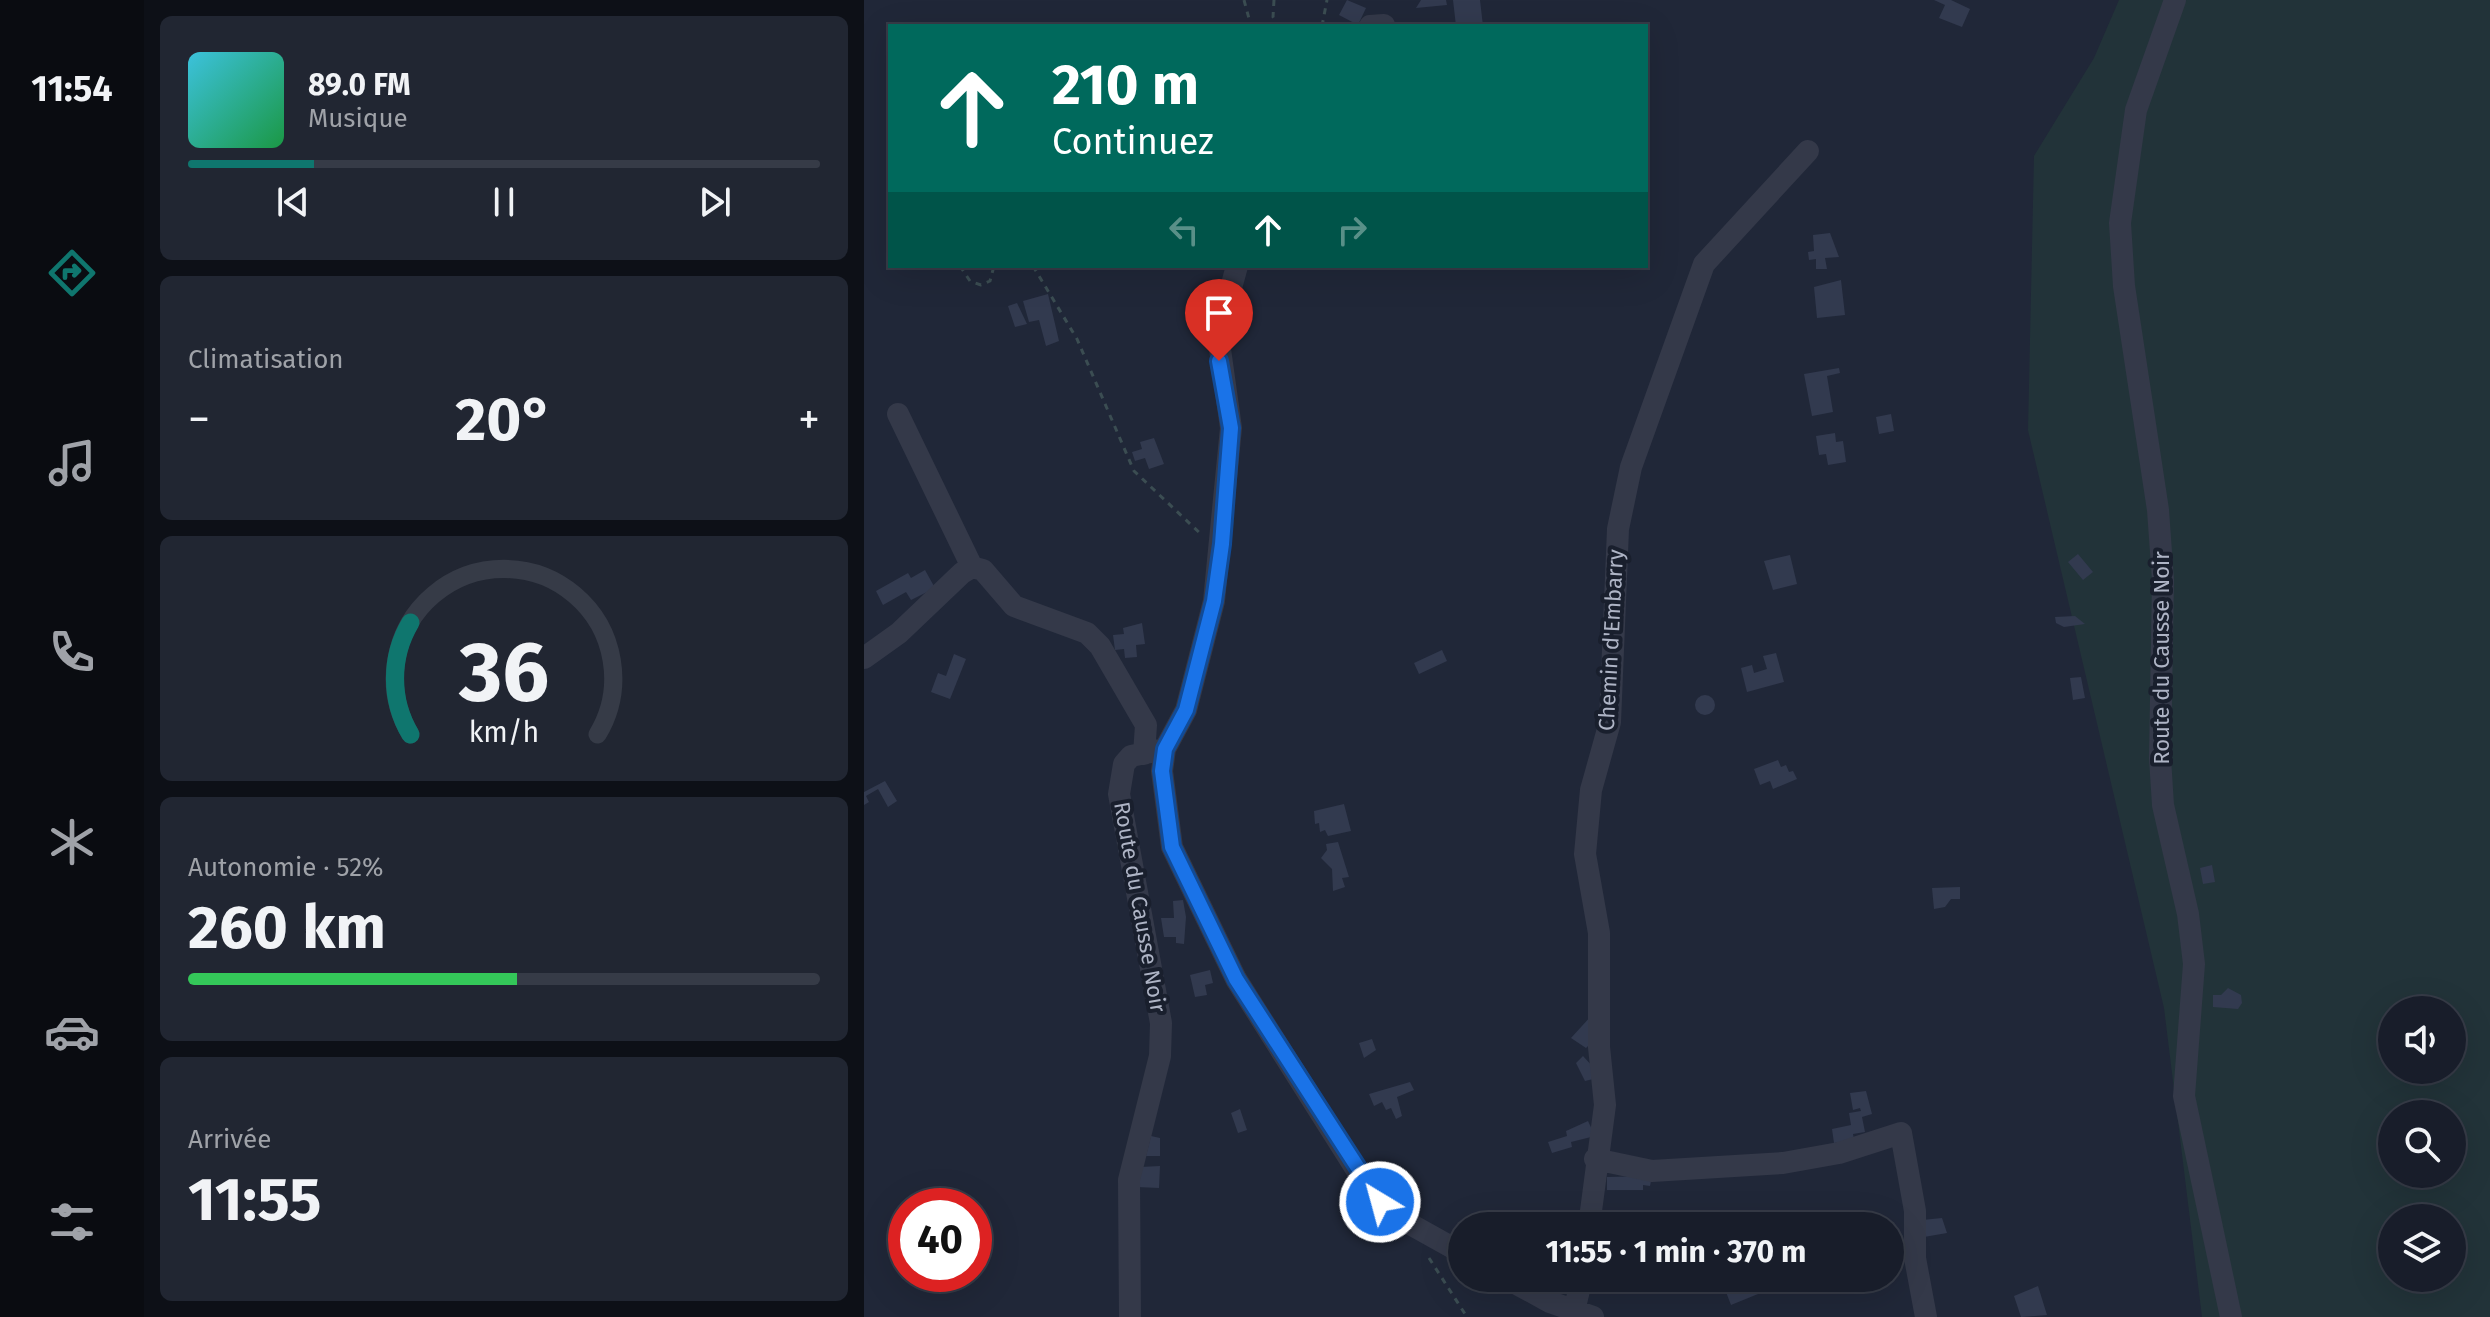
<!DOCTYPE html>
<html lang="fr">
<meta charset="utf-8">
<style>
body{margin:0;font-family:"Fira Sans",sans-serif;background:#212632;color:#f1f3f6;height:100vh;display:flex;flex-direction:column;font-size:30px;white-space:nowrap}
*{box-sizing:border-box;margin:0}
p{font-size:26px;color:#9fa2a8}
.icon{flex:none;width:44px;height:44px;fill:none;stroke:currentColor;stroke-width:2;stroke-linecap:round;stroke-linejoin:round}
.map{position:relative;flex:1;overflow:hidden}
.sheet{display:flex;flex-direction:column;gap:16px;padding:16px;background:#0d1017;width:720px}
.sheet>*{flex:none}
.guide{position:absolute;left:24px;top:24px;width:760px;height:244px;border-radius:0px;box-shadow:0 8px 32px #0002,0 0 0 2px #363b47;background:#00695c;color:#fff;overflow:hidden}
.controls{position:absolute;left:1514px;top:996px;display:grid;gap:16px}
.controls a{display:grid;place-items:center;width:88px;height:88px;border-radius:50%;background:#181d2a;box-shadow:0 8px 32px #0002,0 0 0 2px #363b47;font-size:40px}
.speed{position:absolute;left:24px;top:1188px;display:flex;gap:16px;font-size:40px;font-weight:700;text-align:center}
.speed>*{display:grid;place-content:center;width:104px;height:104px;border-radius:50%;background:#181d2a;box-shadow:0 8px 32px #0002,0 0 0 2px #363b47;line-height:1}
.speed .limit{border:12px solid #d22;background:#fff;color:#111}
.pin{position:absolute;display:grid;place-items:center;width:68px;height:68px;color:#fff;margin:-82px -34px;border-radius:50% 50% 50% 0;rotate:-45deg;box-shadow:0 0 8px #0007}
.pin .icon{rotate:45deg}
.me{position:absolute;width:88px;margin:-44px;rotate:323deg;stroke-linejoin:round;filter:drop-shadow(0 0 6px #0008)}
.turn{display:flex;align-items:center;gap:28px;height:168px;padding:0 32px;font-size:36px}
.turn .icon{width:104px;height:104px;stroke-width:2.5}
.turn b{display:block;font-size:56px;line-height:68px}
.lanes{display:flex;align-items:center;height:76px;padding:0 32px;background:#0003;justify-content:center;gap:40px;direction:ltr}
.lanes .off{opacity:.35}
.big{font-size:60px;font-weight:700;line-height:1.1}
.sheet .tile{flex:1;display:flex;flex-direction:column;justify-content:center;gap:12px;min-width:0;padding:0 28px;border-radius:12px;background:#212632}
.sheet .dial{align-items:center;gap:0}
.dial svg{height:208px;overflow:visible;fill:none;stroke:#363b47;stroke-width:7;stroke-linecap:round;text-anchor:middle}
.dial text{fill:#f1f3f6;stroke:none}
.song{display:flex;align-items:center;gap:24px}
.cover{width:96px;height:96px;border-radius:12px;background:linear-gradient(135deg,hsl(190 70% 55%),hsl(140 70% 35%))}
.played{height:8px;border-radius:4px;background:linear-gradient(90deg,#0f766e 20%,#363b47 20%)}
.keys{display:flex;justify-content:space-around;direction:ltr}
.heat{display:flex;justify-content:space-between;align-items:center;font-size:44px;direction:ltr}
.charge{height:12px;border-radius:6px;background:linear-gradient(90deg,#34c759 52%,#363b47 0)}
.trip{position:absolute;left:584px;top:1212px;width:456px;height:80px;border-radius:40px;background:#181d2a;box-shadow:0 8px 32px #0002,0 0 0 2px #363b47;font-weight:700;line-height:80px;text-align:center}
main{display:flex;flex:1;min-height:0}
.menu{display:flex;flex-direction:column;width:144px;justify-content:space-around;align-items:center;background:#0a0c11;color:#9fa2a8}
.menu .icon{width:56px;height:56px}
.menu .active{color:#0f766e}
.menu b{font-size:36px;color:#f1f3f6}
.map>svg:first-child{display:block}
.green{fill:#223339;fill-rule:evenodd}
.building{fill:#323a4f}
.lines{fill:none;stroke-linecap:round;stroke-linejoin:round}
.path{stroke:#3b4d52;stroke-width:3;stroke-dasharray:6 6;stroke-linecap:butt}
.minor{stroke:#343949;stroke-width:22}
.route-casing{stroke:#114b97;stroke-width:20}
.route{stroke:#1a73e8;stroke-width:14}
.labels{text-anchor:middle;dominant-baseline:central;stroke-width:8;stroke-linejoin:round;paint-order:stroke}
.street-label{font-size:22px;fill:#aeb4c5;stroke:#191f2d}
</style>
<main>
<nav class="menu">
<b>11:54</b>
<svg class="icon active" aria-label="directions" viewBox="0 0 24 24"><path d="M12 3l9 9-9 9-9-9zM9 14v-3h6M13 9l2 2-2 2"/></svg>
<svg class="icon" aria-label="music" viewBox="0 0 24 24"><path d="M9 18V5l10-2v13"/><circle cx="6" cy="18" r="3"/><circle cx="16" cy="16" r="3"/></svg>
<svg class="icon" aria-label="phone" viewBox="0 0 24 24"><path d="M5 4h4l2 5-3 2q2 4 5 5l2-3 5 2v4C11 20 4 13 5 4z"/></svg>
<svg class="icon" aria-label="climate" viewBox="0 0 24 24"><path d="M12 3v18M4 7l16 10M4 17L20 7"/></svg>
<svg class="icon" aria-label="car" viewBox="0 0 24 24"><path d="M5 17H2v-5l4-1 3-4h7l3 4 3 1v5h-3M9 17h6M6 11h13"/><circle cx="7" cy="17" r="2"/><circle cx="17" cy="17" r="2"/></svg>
<svg class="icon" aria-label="filters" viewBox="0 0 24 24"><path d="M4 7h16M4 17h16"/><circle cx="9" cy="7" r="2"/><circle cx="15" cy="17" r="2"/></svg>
</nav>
<section class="sheet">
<div class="tile">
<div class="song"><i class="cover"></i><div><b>89.0 FM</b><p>Musique</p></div></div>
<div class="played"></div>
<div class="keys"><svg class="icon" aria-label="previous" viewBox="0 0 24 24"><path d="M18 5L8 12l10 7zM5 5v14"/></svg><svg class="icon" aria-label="pause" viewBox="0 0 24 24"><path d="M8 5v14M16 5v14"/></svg><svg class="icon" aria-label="next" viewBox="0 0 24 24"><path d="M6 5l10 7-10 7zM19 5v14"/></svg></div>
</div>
<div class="tile"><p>Climatisation</p>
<div class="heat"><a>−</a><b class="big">20°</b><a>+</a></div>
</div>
<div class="tile dial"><svg viewBox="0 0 100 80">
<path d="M14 69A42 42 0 1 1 86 69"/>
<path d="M14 69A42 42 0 0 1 14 26" stroke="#0f766e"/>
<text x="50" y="56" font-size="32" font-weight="700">36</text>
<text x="50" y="72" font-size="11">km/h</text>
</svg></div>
<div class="tile"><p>Autonomie · 52%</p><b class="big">260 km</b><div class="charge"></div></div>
<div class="tile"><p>Arrivée</p><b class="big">11:55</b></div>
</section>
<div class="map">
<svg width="1626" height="1317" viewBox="0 0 1626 1317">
<rect width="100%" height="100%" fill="#202738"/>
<path class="green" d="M1255,0H1626V1317H1338L1300,1008L1164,430L1170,156L1230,58ZM1528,1010H1588V1070H1528ZM1528,1114H1588V1174H1528ZM1528,1218H1588V1278H1528Z"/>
<path class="building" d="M483,0L502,8L494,25L475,15Z
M557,0H582L583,5L552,8Z
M589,0H616L619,26H592Z
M1070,0H1087L1106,9L1098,27L1075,18L1081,5Z
M966,233L975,257L961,258L963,269H952V259L945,260L944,252L950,251L949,235Z
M977,280L981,315L953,318L950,287Z
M184,294L195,341L182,346L175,320L165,322L159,301Z
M153,303L163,324L151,327L144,306Z
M975,368L976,373L963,376L969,412L948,416L940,374Z
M1027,414L1030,431L1015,434L1012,417Z
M971,433L972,442L979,441L982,462L964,465L962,454L955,455L952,436Z
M290,438L300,464L285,469L281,458L271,461L268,452L278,449L276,442Z
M1214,554L1229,572L1219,580L1204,562Z
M926,555L933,584L909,590L900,561Z
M61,570L71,588L47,600L42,592L19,605L12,591L44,573L47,578Z
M1211,616L1221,624L1200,627L1192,623L1191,617Z
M278,623L281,644L272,645L273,657L261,658L260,649L251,650L249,635L260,634L259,628Z
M578,650L583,661L555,674L550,663Z
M912,653L920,682L883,692L877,668L888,665L890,673L903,669L899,656Z
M90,654L102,659L86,699L67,692L74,673L82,676Z
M1217,677L1221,698L1209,700L1206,678Z
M831 705a10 10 0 1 1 20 0a10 10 0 1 1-20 0Z
M914,760L917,767L922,765L925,772L929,771L933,779L909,789L906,781L896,785L890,769Z
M21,781L33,801L24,807L14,789L2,796L5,802L0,805V792Z
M480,804L487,831L464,836L461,830L456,832L455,823L451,824L450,811Z
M474,842L485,877L478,878L481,887L469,891L468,869L457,858L463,850L462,844Z
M1348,865L1351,882L1339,884L1336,868Z
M1096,887V899H1087L1081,907L1070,909L1068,888Z
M319,900L322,917L320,944L312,943V937H300L297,918H310L309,901Z
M346,970L349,983L341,985L343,995L331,997L326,975Z
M1364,988L1377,995L1378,1003L1374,1009L1349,1007V995H1357Z
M728,1015L734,1036L722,1048L707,1038Z
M508,1039L512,1050L500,1058L495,1043Z
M719,1056L730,1068L737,1077L721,1081L712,1063Z
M546,1082L550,1090L533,1097L538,1116L532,1119L527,1108L522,1110L518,1102L510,1106L505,1094Z
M1002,1091L1008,1114L998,1117L1001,1132L989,1134L990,1140L970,1143L968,1129L987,1125L985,1113L997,1111L996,1108L989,1110L986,1093Z
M376,1109L383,1130L374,1133L367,1113Z
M724,1121L731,1136L707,1142L708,1147L688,1153L684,1142L703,1136L702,1131Z
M287,1136L296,1138V1156H282Z
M296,1166L295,1188L273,1187L276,1167Z
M788,1176L786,1186L779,1185V1190H743V1177Z
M1078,1218L1083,1233L1060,1237L1058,1220Z
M889,1281L894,1294L867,1305L862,1292Z
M1174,1286L1183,1315L1157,1317L1150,1296Z"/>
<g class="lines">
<path class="path" d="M380,0L387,26
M410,0L409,17L414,26
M458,26L463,0
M96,266L106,281L117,285L126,281L130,266
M169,266L213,339L270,471L339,536
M565,1258L603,1317"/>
<path class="minor" d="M1311,0L1272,110L1256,223L1260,286L1294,510L1299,580L1296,758L1299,805L1324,914L1330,964L1320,1096L1367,1317
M506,26L520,25
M373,266L354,335L367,428L350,601L322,710L301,749L298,771L308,847L372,979L499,1180L537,1219L598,1253
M34,414L108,567
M0,658L35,633L98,573L108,567L119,570L150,606L223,633L236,646L282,725L280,754
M731,1159L788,1171L919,1163L975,1153L1037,1133L1051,1211V1258L1062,1317
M725,1226L741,1105L735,1047V933L721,854L727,790L746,722L754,529L767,467L840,264L944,151
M642,1278L686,1302L729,1317
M710,1311L718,1278
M266,1317L265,1180L296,1056L297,1023L255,794L260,764L267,756L301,749"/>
</g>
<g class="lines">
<defs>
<path id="route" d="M355,361L367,428L358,544L350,601L322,710L301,749L298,771L308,847L372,979L516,1202"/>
</defs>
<use href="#route" class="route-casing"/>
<use href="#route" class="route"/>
</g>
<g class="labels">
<g class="street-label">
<text transform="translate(747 640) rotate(-87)">Chemin d'Embarry</text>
<text transform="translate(1297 658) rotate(-90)">Route du Causse Noir</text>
<text transform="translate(276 907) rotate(80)">Route du Causse Noir</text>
</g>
</g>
</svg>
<div class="controls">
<a><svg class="icon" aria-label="sound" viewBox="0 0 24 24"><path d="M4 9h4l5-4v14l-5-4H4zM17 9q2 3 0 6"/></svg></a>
<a><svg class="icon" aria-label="search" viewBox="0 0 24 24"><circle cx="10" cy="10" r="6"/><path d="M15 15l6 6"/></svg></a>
<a><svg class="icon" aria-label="layers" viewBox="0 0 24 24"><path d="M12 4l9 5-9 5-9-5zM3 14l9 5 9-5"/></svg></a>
</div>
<div class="speed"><div class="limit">40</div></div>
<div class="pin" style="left:355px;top:361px;background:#d93025"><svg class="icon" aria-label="arrive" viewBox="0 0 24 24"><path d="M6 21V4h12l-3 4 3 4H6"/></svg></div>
<svg class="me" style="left:516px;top:1202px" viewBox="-20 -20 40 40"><circle r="17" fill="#1a73e8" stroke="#fff" stroke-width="3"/><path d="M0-11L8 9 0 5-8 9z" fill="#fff"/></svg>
<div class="trip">11:55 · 1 min · 370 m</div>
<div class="guide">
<div class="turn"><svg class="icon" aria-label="ahead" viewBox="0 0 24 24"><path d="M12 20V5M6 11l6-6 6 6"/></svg><div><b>210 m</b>Continuez</div></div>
<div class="lanes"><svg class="icon off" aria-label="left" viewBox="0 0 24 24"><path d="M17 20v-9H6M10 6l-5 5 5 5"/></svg><svg class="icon" aria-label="ahead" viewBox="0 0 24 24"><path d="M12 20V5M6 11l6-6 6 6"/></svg><svg class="icon off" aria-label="right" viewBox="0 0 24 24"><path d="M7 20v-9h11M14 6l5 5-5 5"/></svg></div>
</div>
</div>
</main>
